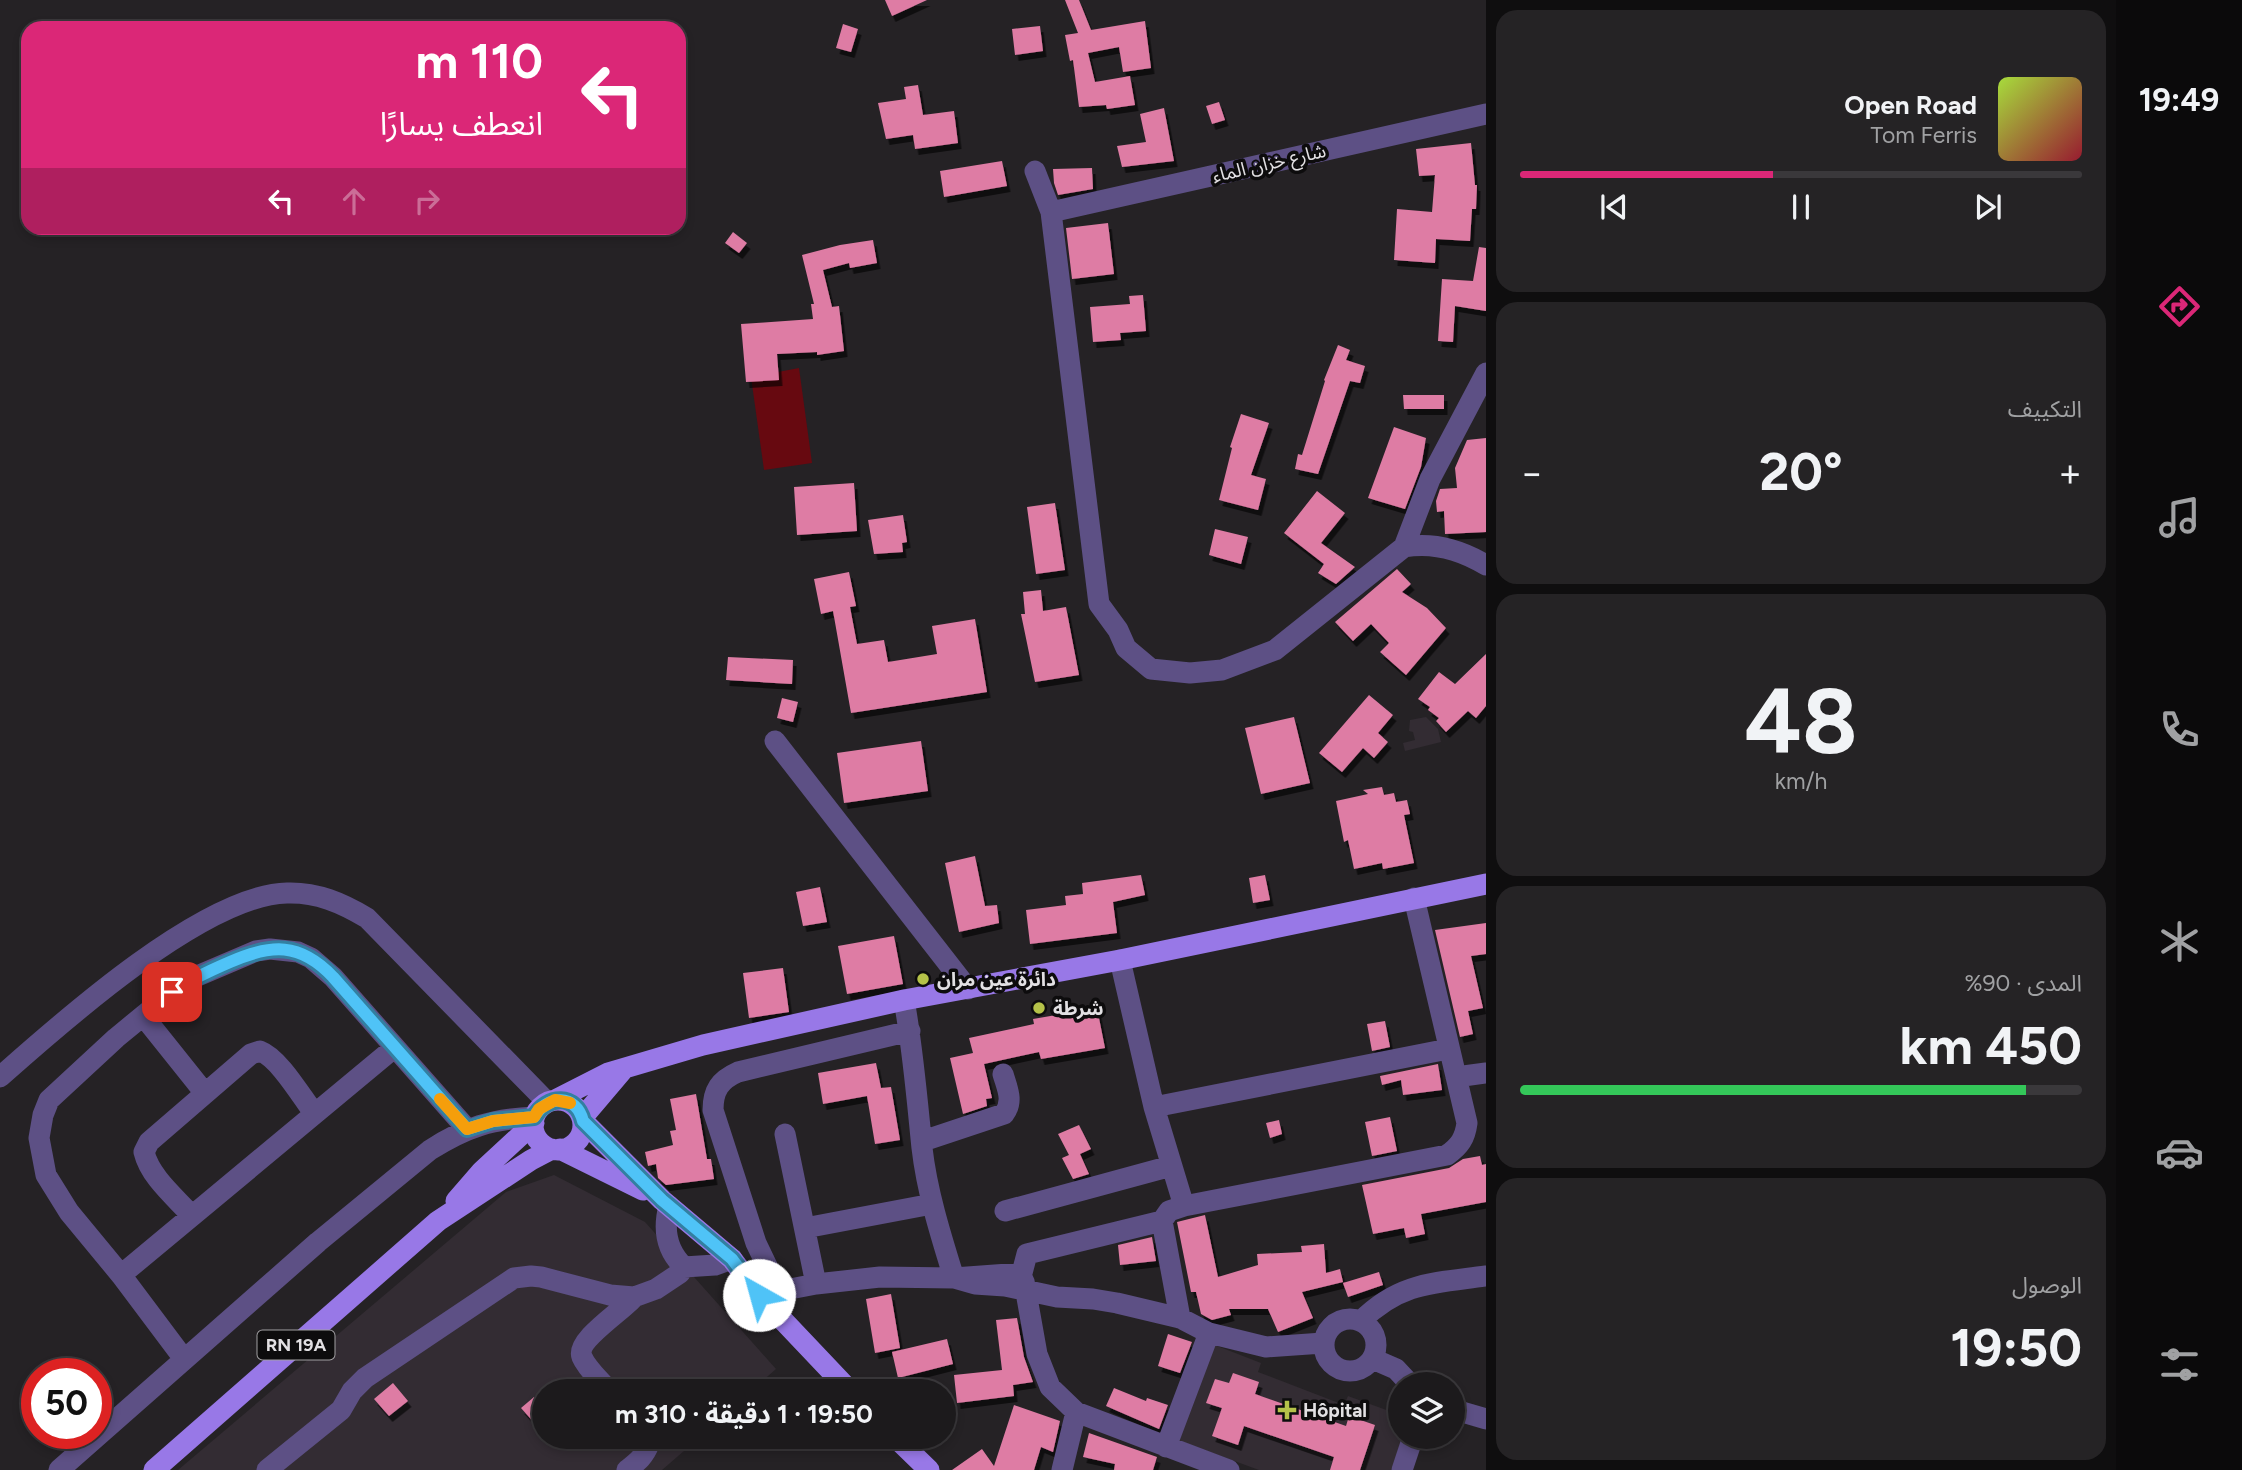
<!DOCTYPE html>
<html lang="ar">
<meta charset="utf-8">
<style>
body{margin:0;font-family:Figtree,"Noto Sans Arabic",sans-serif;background:#252325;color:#f1f3f6;direction:rtl;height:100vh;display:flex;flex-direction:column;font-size:26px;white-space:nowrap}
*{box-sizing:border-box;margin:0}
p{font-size:23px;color:#a0a1a3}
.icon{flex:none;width:38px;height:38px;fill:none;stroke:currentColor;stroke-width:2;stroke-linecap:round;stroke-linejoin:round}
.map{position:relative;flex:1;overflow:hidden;direction:ltr}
.details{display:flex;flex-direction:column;gap:10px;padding:10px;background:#0f0e0f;width:630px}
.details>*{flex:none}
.banner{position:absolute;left:21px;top:21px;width:665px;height:214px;border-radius:21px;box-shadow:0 4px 10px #0003,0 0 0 2px #3a383b;direction:rtl;background:#db2777;color:#fff;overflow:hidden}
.fabs{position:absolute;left:1388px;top:1372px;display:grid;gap:14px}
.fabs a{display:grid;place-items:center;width:77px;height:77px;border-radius:50%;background:#1c1a1c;box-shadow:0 4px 10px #0003,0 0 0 2px #3a383b;font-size:35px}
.speed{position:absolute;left:21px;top:1358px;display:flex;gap:14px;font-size:35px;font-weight:700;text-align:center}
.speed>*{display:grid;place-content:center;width:91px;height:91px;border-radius:50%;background:#1c1a1c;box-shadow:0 4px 10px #0003,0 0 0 2px #3a383b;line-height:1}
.speed .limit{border:10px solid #d22;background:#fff;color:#111}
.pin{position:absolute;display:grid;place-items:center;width:60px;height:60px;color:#fff;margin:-30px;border-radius:14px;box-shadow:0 4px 10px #0006}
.me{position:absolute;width:77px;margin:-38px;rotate:322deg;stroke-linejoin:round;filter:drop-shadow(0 0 5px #0008)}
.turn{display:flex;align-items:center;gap:24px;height:147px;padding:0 28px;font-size:32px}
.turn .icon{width:91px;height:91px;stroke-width:2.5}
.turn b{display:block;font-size:49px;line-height:60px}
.lanes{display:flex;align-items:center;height:66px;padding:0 28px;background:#0003;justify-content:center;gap:35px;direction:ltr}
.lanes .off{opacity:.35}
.big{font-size:52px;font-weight:700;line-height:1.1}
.details .card{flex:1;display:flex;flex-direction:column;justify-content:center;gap:10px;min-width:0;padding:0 24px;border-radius:21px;background:#252325}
.details .dial{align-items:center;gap:0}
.dial b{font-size:91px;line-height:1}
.song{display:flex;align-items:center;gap:21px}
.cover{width:84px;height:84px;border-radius:10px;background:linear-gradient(135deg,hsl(80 70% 55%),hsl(350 70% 35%))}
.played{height:7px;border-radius:4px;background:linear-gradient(90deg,#db2777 45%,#3a383b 45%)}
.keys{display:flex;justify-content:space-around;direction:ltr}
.heat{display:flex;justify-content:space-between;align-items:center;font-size:38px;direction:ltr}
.charge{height:10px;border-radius:5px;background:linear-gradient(90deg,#34c759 90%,#3a383b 0)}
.trip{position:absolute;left:532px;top:1379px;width:424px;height:70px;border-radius:35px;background:#1c1a1c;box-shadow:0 4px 10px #0003,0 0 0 2px #3a383b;font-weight:700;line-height:70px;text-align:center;direction:rtl}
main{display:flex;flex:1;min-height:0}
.dock{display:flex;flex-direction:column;width:126px;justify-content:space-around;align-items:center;background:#0b0a0b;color:#a0a1a3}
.dock .icon{width:49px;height:49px}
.dock .on{color:#db2777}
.dock b{font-size:32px;color:#f1f3f6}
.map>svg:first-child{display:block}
.built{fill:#332c33}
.green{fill:#670910}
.building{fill:#de7ba4;filter:url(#shadow)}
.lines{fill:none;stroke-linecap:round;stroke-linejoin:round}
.minor{stroke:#5d5085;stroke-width:21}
.major{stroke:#9878e7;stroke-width:21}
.route-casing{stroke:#337fa1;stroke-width:18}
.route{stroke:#4fc3f7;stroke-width:12}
.slow{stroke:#f59e0b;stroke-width:12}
.poi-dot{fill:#b5c249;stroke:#0d0c0d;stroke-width:2.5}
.labels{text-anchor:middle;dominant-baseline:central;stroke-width:7;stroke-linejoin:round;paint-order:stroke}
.shield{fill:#0d0c0d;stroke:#a2a0a3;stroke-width:2}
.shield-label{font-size:18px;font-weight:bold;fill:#e2e0e3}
.street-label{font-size:19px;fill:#e2e0e3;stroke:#0d0c0d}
.poi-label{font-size:19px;font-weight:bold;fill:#e2e0e3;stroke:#0d0c0d;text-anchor:start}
</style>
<main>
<nav class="dock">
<b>19:49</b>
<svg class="icon on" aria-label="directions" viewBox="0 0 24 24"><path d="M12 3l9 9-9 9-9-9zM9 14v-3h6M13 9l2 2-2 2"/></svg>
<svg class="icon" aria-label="music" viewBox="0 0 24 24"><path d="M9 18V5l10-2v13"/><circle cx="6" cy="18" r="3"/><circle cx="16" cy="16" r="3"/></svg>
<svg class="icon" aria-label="phone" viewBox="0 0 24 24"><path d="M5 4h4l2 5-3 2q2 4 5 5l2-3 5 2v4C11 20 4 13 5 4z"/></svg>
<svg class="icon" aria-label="climate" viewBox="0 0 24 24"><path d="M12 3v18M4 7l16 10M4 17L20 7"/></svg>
<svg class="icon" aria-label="car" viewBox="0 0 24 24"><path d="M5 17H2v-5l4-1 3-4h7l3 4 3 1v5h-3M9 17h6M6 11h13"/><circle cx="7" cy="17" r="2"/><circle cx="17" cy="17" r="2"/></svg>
<svg class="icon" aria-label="filters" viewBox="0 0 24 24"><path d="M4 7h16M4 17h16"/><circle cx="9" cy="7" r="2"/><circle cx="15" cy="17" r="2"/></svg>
</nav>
<section class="details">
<div class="card">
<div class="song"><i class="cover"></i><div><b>Open Road</b><p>Tom Ferris</p></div></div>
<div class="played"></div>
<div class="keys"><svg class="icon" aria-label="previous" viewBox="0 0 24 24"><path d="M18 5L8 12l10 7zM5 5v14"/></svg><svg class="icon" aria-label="pause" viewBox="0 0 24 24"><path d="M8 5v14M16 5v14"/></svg><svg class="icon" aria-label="next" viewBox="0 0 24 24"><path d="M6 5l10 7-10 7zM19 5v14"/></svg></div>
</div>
<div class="card"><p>التكييف</p>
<div class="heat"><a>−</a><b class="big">20°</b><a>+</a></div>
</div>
<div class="card dial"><b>48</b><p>km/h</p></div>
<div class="card"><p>المدى · 90%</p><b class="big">450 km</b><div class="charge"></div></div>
<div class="card"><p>الوصول</p><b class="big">19:50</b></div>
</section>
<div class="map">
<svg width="1486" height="1470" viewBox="0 0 1486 1470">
<defs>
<filter id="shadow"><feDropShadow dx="3.5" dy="6" stdDeviation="0" flood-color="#0009"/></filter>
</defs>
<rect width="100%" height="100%" fill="#252225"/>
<path class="built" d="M1426,717L1438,729L1441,742L1405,751L1403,743L1415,740L1413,732L1409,731L1410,720Z
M554,1175L645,1222L776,1369L751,1391H544V1437H700L662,1470H178L506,1192Z
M1212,1344L1261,1363L1258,1372L1344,1405L1348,1396L1400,1415V1437H1403L1391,1470H1259L1177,1440Z"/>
<path class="green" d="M799,368L812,463L764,470L751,377Z"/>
<path class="building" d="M885,0H927L892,16Z
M1065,0H1079L1091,30L1145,21L1151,68L1123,72L1119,47L1088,53L1095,82L1130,76L1135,105L1107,109L1106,105L1079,107L1073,60L1070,61L1065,35L1078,33Z
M843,24L858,29L851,52L836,48Z
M1040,26L1043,51L1015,55L1012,29Z
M918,85L923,115L954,111L958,143L915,149L913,135L886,139L878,103L906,99L904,87Z
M1219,102L1225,120L1212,124L1206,106Z
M1164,108L1174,161L1122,167L1117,146L1146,142L1140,114Z
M1471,143L1475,185H1477L1476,209H1472L1470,241L1436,239L1435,263L1394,260L1397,209L1432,212L1435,175L1419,176L1416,149Z
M1002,161L1007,186L944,197L940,171Z
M1092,168L1093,189L1058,195L1054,183L1053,169Z
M1108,223L1114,274L1072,279L1066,228Z
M733,232L747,243L739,253L725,243Z
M873,240L877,263L850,268L849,263L823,270L832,307L839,306L844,351L817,355V352L777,354L779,380L746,382L741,324L813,319L811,304H814L802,255L840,245Z
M1479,247L1486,248V311L1455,306L1453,342L1438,341L1442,279L1473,281Z
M1143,295L1146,331L1120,333L1121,340L1093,342L1090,307L1130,304L1129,296Z
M1338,345L1350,350L1346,360L1365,366L1360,383L1350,381L1318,474L1295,469L1298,454L1302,455L1325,381L1324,380Z
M1403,395H1444V409H1404Z
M1241,414L1269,423L1251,475L1266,479L1258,510L1219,500L1232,448L1230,447Z
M1394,427L1426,438L1421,467L1405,509L1368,498Z
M1486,438V532L1445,534L1444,511L1437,512L1436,501L1440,489L1457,488L1455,468L1467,440Z
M854,483L857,531L797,535L794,487Z
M1317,491L1345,513L1321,543L1355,567L1336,584L1318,573L1324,564L1284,533Z
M1055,503L1065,570L1036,574L1027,507Z
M903,515L907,542L902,543L903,552L874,554L868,520Z
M1215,529L1248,537L1241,564L1209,555Z
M1397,569L1411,584L1402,592L1427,608L1446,628L1406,675L1380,652L1389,643L1371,624L1353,641L1335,622Z
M849,572L856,606L850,607L857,644L884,640L888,662L937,654L932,626L975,619L987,692L851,713L833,611L821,614L814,579Z
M1041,590L1043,611L1066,607L1079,675L1035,682L1021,614H1025L1023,592Z
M1486,654V706L1476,718L1468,711L1446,732L1436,721L1439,718L1428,710L1430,707L1418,699L1439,672L1455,684Z
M728,657L793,660L792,684L726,680Z
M1369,695L1393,715L1378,733L1388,742L1374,758L1363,748L1342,772L1319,753Z
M782,698L798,702L793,722L777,718Z
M1294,717L1310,783L1261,794L1245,728Z
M921,741L928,791L844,803L837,753Z
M1382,787L1384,795L1394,793L1396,802L1407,800L1410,814L1404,815L1414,863L1383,869L1382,863L1354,869L1348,840L1344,842L1336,801L1368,794L1363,790Z
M975,856L985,906L997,905L999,923L959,932L945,863Z
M1141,875L1145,895L1113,902L1117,933L1030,944L1026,910L1066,905L1065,896L1083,894L1082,883Z
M1265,875L1270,900L1253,903L1249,878Z
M820,887L827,922L803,926L796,892Z
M1486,923V954L1471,956L1483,1008L1468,1011L1473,1034L1460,1037L1435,930Z
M894,936L903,984L847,994L838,946Z
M783,968L789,1012L749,1018L743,973Z
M1097,1008L1105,1048L1041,1059L1039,1052L984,1064L992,1098L986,1099L987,1106L963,1114L950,1058L973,1053L969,1038L1034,1024L1033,1019Z
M1385,1021L1390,1047L1372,1051L1367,1024Z
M876,1063L881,1088L891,1087L900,1140L875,1144L867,1096L823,1104L818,1073Z
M1438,1064L1442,1090L1403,1095L1401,1080L1382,1085L1380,1076Z
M696,1094L707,1159H711L714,1179L666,1185L658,1178L656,1164L648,1166L645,1152L673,1145L670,1131L676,1130L670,1099Z
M1390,1117L1397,1151L1372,1156L1365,1122Z
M1279,1120L1282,1134L1270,1138L1266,1123Z
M1079,1125L1091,1149L1080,1154L1089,1174L1073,1179L1062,1158L1069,1155L1058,1134Z
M1480,1156L1482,1165L1486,1164V1202L1421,1214L1425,1234L1406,1238L1404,1228L1373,1234L1362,1185L1449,1168L1463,1159Z
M1205,1215L1218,1277L1258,1265L1257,1254L1302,1252L1301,1246L1324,1244L1326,1273L1340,1269L1343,1282L1302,1292L1313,1318L1278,1332L1268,1309H1229L1231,1315L1212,1320L1201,1314L1196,1292H1191L1177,1222Z
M1152,1237L1156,1261L1120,1265L1118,1245Z
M1379,1272L1383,1285L1348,1297L1343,1283Z
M891,1294L900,1348L875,1353L866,1299Z
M1017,1318L1024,1357L1033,1382L1013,1385L1014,1396L957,1403L954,1375L1002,1370L996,1320Z
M1168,1334L1192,1342L1180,1373L1158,1366Z
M947,1339L953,1364L898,1378L892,1352Z
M1233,1373L1259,1382L1255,1394L1346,1426L1349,1416L1375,1425L1360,1470H1330L1334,1457L1244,1426L1238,1445L1212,1436L1222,1408L1206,1403L1215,1379L1229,1383Z
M393,1383L408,1401L389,1416L374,1399Z
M1114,1388L1146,1401L1147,1398L1168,1405L1159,1429L1106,1406Z
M534,1397L544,1409V1420L537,1426L521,1408Z
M1014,1405L1060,1421L1053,1452L1041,1447L1034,1470H952L982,1449L994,1466Z
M1089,1433L1157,1457L1153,1470H1114L1115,1464L1083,1457Z"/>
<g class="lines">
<path class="minor" d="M1035,171L1051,212L1099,604L1118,630L1126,648L1151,669L1190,673L1222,670L1275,650L1404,547C1432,542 1461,550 1486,565
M1051,212L1486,114
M1404,547L1430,479L1486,373
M775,741L968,989
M1120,960L1154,1107L1184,1206L1169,1211L1162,1221L1180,1318
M904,1000C913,1049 917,1099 922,1148C927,1192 941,1236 954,1278L1022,1273L1027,1254L1162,1221
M144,1017L204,1092
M0,1077C62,1022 204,895 287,893C317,892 342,903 367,918L547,1102
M1456,1077L1486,1073
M1154,1107L1448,1049
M785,1134L816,1284
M923,1141L1004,1114C1014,1101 1007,1088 1003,1074
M669,1206C663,1229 666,1250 684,1267L715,1265L732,1259
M1184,1206L1447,1155C1460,1146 1465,1138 1467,1123L1414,898
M1005,1211L1171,1166
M192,1216C175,1197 150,1177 144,1152L149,1142L251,1054L260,1051C279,1058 301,1096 314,1113
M805,1228L932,1204
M121,1275L394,1048
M1024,1281L1037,1354L1050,1387L1076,1412L1062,1470
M779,1291L756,1243L713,1110C713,1090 720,1080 738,1072L910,1031
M759,1295L816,1284L880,1277L954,1278L975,1284L1005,1286L1057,1297L1093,1299L1117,1303L1180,1318L1209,1333L1266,1347L1323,1343
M1324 1345a26 26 0 1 1 52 0a26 26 0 1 1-52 0Z
M1361,1321C1400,1282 1435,1283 1486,1276
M184,1359L121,1275L69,1212L46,1175L39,1138L43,1115L49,1100L116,1038L172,992L195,977L256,951L270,949L298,952L311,958L333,977L467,1129
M1373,1359L1396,1369L1410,1384
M609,1391C601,1381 587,1369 582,1357C575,1340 624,1310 634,1297
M1452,1409L1486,1419
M1076,1412L1229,1470
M1166,1447L1209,1333
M59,1470L318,1242L430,1150C466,1127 492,1119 534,1117
M267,1470L341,1410L352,1391L365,1378L514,1278L531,1276L541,1277L610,1295L634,1297L656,1289L680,1273L684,1267
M627,1470C637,1462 644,1457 649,1444L646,1437
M1402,1470L1413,1437"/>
<path class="major" d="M555,1100L608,1073L703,1045L904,1000L1120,960L1486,884
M533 1125a25 25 0 1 1 50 0a25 25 0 1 1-50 0Z
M583,1117L622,1071
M583,1121L662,1200L732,1259L759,1295L850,1391
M560,1149L643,1190
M456,1201L482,1171L534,1123
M895,1437L929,1470
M154,1470L438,1221L531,1160L552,1149"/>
</g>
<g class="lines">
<defs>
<path id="route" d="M172,992C191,979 209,971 230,962C271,944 300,942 333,977L467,1129L493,1121L534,1117C547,1095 576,1093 583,1121L662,1200L732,1259L759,1295"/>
</defs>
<use href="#route" class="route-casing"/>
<use href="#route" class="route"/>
<path class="slow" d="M440,1099L467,1129L493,1121L534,1117L539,1109L555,1100L570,1103"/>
</g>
<g class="poi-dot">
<circle cx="923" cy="979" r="7"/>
<circle cx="1039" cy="1008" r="7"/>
<path d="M1283.5 1399.5h7v7h7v7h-7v7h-7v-7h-7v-7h7z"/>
</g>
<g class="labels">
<rect class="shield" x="257.5" y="1330.5" width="77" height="29" rx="5"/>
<g class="shield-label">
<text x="296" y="1345">RN 19A</text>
</g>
<g class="street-label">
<text transform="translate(1269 163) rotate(-13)">شارع خزان الماء</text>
</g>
<g class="poi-label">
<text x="937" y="979">دائرة عين مران</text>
<text x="1053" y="1008">شرطة</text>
<text x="1303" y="1410">Hôpital</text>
</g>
</g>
</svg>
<div class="fabs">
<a><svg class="icon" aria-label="layers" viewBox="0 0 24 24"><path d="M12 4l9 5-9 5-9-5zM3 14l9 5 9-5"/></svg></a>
</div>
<div class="speed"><div class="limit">50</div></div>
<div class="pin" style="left:172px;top:992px;background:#d93025"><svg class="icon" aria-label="arrive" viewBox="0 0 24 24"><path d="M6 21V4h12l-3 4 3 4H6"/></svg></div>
<svg class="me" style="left:759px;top:1295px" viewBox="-20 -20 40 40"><circle r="19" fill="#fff"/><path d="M0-13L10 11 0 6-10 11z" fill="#4fc3f7"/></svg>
<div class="trip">19:50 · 1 دقيقة · 310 m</div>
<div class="banner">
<div class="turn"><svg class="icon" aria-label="left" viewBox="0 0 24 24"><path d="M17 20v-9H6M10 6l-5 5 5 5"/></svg><div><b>110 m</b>انعطف يسارًا</div></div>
<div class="lanes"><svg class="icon" aria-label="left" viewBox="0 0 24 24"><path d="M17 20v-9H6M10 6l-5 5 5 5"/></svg><svg class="icon off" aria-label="ahead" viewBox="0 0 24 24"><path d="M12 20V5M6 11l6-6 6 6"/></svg><svg class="icon off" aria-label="right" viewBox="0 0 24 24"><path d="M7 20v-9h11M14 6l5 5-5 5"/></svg></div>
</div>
</div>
</main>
